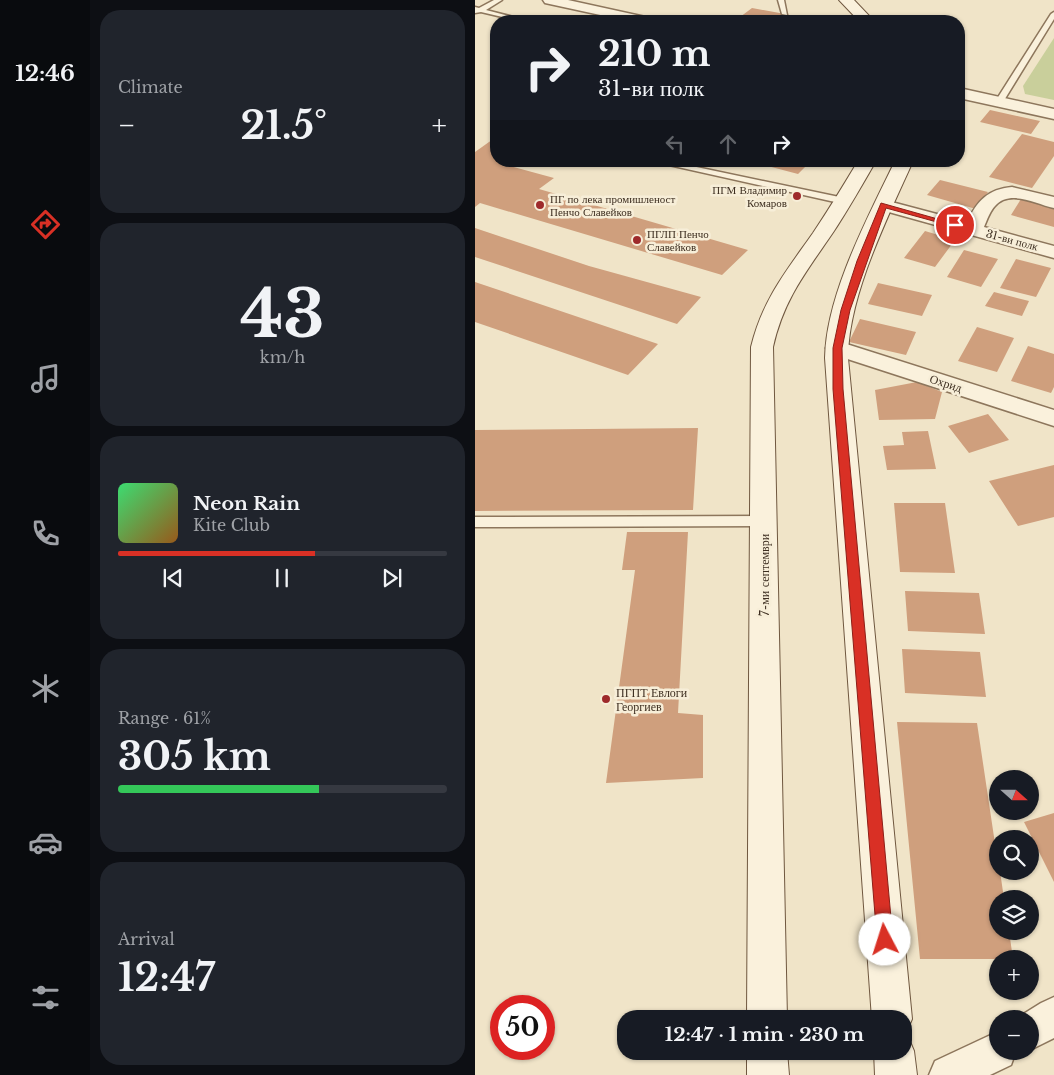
<!DOCTYPE html>
<meta charset="utf-8">
<style>
body{margin:0;font-family:"Libre Baskerville",serif;background:#20242c;color:#f1f3f6;height:100vh;display:flex;flex-direction:column;font-size:19px;white-space:nowrap}
*{box-sizing:border-box;margin:0}
p{font-size:16px;color:#9ea1a6}
.icon{flex:none;width:28px;height:28px;fill:none;stroke:currentColor;stroke-width:2;stroke-linecap:round;stroke-linejoin:round}
.map{position:relative;flex:1;overflow:hidden}
.details{display:flex;flex-direction:column;gap:10px;padding:10px;background:#0d0f14;width:385px}
.details>*{flex:none}
.guide{position:absolute;left:15px;top:15px;width:475px;height:152px;border-radius:20px;box-shadow:0 1px 4px #0004;background:#171b24;color:#f1f3f6;overflow:hidden}
.needle{width:32px;rotate:111deg}
.controls{position:absolute;left:514px;top:770px;display:grid;gap:10px}
.controls a{display:grid;place-items:center;width:50px;height:50px;border-radius:50%;background:#171b24;box-shadow:0 1px 4px #0004;font-size:25px}
.speed{position:absolute;left:15px;top:995px;display:flex;gap:10px;font-size:25px;font-weight:700;text-align:center}
.speed>*{display:grid;place-content:center;width:65px;height:65px;border-radius:50%;background:#171b24;box-shadow:0 1px 4px #0004;line-height:1}
.speed .limit{border:8px solid #d22;background:#fff;color:#111}
.pin{position:absolute;display:grid;place-items:center;width:42px;height:42px;color:#fff;margin:-21px;border:2px solid #fff;border-radius:50%;box-shadow:0 1px 5px #0007}
.me{position:absolute;width:55px;margin:-28px;rotate:355deg;stroke-linejoin:round;filter:drop-shadow(0 0 4px #0008)}
.turn{display:flex;align-items:center;gap:18px;height:105px;padding:0 25px;font-size:22px}
.turn .icon{width:65px;height:65px;stroke-width:2.5}
.turn b{display:block;font-size:35px;line-height:42px}
.lanes{display:flex;align-items:center;height:48px;padding:0 25px;background:#0003;justify-content:center;gap:25px;direction:ltr}
.lanes .off{opacity:.35}
.big{font-size:38px;font-weight:700;line-height:1.1}
.details .tile{flex:1;display:flex;flex-direction:column;justify-content:center;gap:8px;min-width:0;padding:0 18px;border-radius:20px;background:#20242c}
.details .dial{align-items:center;gap:0}
.dial b{font-size:65px;line-height:1}
.song{display:flex;align-items:center;gap:15px}
.cover{width:60px;height:60px;border-radius:8px;background:linear-gradient(135deg,hsl(140 70% 55%),hsl(30 70% 35%))}
.played{height:5px;border-radius:2px;background:linear-gradient(90deg,#d93025 60%,#363941 60%)}
.keys{display:flex;justify-content:space-around;direction:ltr}
.heat{display:flex;justify-content:space-between;align-items:center;font-size:28px;direction:ltr}
.charge{height:8px;border-radius:4px;background:linear-gradient(90deg,#34c759 61%,#363941 0)}
.trip{position:absolute;left:142px;top:1010px;width:295px;height:50px;border-radius:20px;background:#171b24;box-shadow:0 1px 4px #0004;font-weight:700;line-height:50px;text-align:center}
main{display:flex;flex:1;min-height:0}
.dock{display:flex;flex-direction:column;width:90px;justify-content:space-around;align-items:center;background:#090b0e;color:#9ea1a6}
.dock .icon{width:35px;height:35px}
.dock .active{color:#d93025}
.dock b{font-size:22px;color:#f1f3f6}
.map>svg:first-child{display:block}
.green{fill:#c9cf9b}
.building{fill:#cf9f7d}
.lines{fill:none;stroke-linecap:round;stroke-linejoin:round}
.service-casing{stroke:#8d765c;stroke-width:3}
.minor-casing{stroke:#8d765c;stroke-width:3}
.secondary-casing{stroke:#6f573f;stroke-width:2}
.service{fill:#faf1dc;fill-rule:evenodd}
.minor{fill:#faf1dc;fill-rule:evenodd}
.secondary{fill:#faf1dc;fill-rule:evenodd}
.route{fill:#d93025;stroke:#8d1f18}
.poi-dot{fill:#9e2a2b;stroke:#f7eed8;stroke-width:2}
.labels{text-anchor:middle;dominant-baseline:central;stroke-width:5;stroke-linejoin:round;paint-order:stroke}
.far-poi-label{font-size:11px;fill:#3d2e20;stroke:#f7eed8;text-anchor:start}
.far-street-label{font-size:11px;fill:#3d2e20;stroke:#f7eed8}
.street-label{font-size:12px;fill:#3d2e20;stroke:#f7eed8}
.poi-label{font-size:12px;fill:#3d2e20;stroke:#f7eed8;text-anchor:start}
</style>
<main>
<nav class="dock">
<b>12:46</b>
<svg class="icon active" aria-label="directions" viewBox="0 0 24 24"><path d="M12 3l9 9-9 9-9-9zM9 14v-3h6M13 9l2 2-2 2"/></svg>
<svg class="icon" aria-label="music" viewBox="0 0 24 24"><path d="M9 18V5l10-2v13"/><circle cx="6" cy="18" r="3"/><circle cx="16" cy="16" r="3"/></svg>
<svg class="icon" aria-label="phone" viewBox="0 0 24 24"><path d="M5 4h4l2 5-3 2q2 4 5 5l2-3 5 2v4C11 20 4 13 5 4z"/></svg>
<svg class="icon" aria-label="climate" viewBox="0 0 24 24"><path d="M12 3v18M4 7l16 10M4 17L20 7"/></svg>
<svg class="icon" aria-label="car" viewBox="0 0 24 24"><path d="M5 17H2v-5l4-1 3-4h7l3 4 3 1v5h-3M9 17h6M6 11h13"/><circle cx="7" cy="17" r="2"/><circle cx="17" cy="17" r="2"/></svg>
<svg class="icon" aria-label="filters" viewBox="0 0 24 24"><path d="M4 7h16M4 17h16"/><circle cx="9" cy="7" r="2"/><circle cx="15" cy="17" r="2"/></svg>
</nav>
<section class="details">
<div class="tile"><p>Climate</p>
<div class="heat"><a>−</a><b class="big">21.5°</b><a>+</a></div>
</div>
<div class="tile dial"><b>43</b><p>km/h</p></div>
<div class="tile">
<div class="song"><i class="cover"></i><div><b>Neon Rain</b><p>Kite Club</p></div></div>
<div class="played"></div>
<div class="keys"><svg class="icon" aria-label="previous" viewBox="0 0 24 24"><path d="M18 5L8 12l10 7zM5 5v14"/></svg><svg class="icon" aria-label="pause" viewBox="0 0 24 24"><path d="M8 5v14M16 5v14"/></svg><svg class="icon" aria-label="next" viewBox="0 0 24 24"><path d="M6 5l10 7-10 7zM19 5v14"/></svg></div>
</div>
<div class="tile"><p>Range · 61%</p><b class="big">305 km</b><div class="charge"></div></div>
<div class="tile"><p>Arrival</p><b class="big">12:47</b></div>
</section>
<div class="map">
<svg width="579" height="1075" viewBox="0 0 579 1075">
<rect width="100%" height="100%" fill="#f0e4c8"/>
<path class="green" d="M579,38V100L550,94L548,86Z"/>
<path class="building" d="M277,8L310,14L327,18L324,21H279L281,20L265,17Z
M515,110L565,121L556,134L505,122Z
M547,134L579,142V156L557,188L514,177Z
M21,137V161H41L35,166L79,178L64,189L273,250L247,275L5,203L0,207V152Z
M288,161H336L323,174L285,164Z
M465,180L513,192L501,209L452,195Z
M546,199L579,208V227L536,215Z
M0,228L114,266L226,297L202,324L0,257Z
M450,231L480,240L460,267L429,258Z
M489,250L523,259L506,287L472,277Z
M541,259L576,268L561,297L525,288Z
M0,282L183,344L153,375L0,322Z
M403,283L457,295L447,316L393,304Z
M519,292L554,301L547,316L510,306Z
M385,319L441,332L431,355L374,342Z
M502,327L539,338L522,372L483,361Z
M553,346L579,354V387L576,393L536,381Z
M442,382L467,392L460,419L404,420L400,390Z
M513,414L534,440L494,453L473,426Z
M223,428L218,510L0,511V430Z
M453,431L461,469L412,470L408,446L429,445L427,432Z
M579,465V517L543,526L514,481Z
M419,503H470L480,573L425,572Z
M152,532H213L203,713L228,715V778L131,783L160,570H147Z
M430,591L504,593L510,634L433,631Z
M427,649L505,652L511,697L430,693Z
M422,722L502,723L522,857V871H525L529,899H522V931H534L538,959H445Z
M579,813V882L549,822Z"/>
<g class="lines">
<defs>
<path id="service" d="M19,0H27L11,10L54,21H44L6,12L0,13V7L4,8Z
M303,0H309L312,15L307,14Z
M579,12V19L528,102L521,104L520,102L576,14Z
M281,18L283,19V21H272Z
M176,161H193L369,198L373,201L369,204Z
M288,516L292,518L294,521L292,524L288,526L0,527V517Z"/>
<path id="minor" d="M68,0H93L175,18L177,21H153L70,3Z
M484,88L579,109V119L484,98Z
M537,187L579,197V208C561,204 535,189 520,206C515,211 512,220 509,227L579,246V258L403,209L400,205L403,201L409,200L492,222C502,201 513,189 537,187Z
M362,341L579,410V426L354,353L351,348L354,343Z
M579,997V1038L555,1050V1019L542,1018L566,1003Z
M522,1032V1051H541L536,1065L515,1075H454L460,1061Z"/>
<path id="secondary" d="M364,0H379L399,21H384Z
M383,161H401C387,185 374,208 359,231C332,271 309,298 298,347L312,1019H272L276,347C288,299 310,273 338,233C354,209 368,186 383,161Z
M420,161H438C413,217 373,296 373,358L437,1019L431,1033L429,1034V1019H397L350,358C351,295 393,217 420,161Z
M429,1035L433,1037L439,1051L442,1075H400L399,1051H429Z
M272,1051H312L314,1075H272Z"/>
</defs>
<use href="#service" class="service-casing"/>
<use href="#minor" class="minor-casing"/>
<use href="#secondary" class="secondary-casing"/>
<use href="#service" class="service"/>
<use href="#minor" class="minor"/>
<use href="#secondary" class="secondary"/>
</g>
<path class="route" d="M406,203L484,225L480,227L411,208L375,310L367,348L368,389L418,940L415,946L410,948L404,946L402,940L358,389V348L366,310L382,261Z"/>
<g class="poi-dot">
<circle cx="322" cy="196" r="5"/>
<circle cx="65" cy="205" r="5"/>
<circle cx="162" cy="240" r="5"/>
<circle cx="131" cy="699" r="5"/>
</g>
<g class="labels">
<g class="far-poi-label">
<text x="312" y="190" text-anchor="end">ПГМ Владимир<tspan x="312" dy="13">Комаров</tspan></text>
<text x="75" y="199">ПГ по лека промишленост<tspan x="75" dy="13">Пенчо Славейков</tspan></text>
<text x="172" y="234">ПГЛП Пенчо<tspan x="172" dy="13">Славейков</tspan></text>
</g>
<g class="far-street-label">
<text transform="translate(537 240) rotate(15)">31-ви полк</text>
</g>
<g class="street-label">
<text transform="translate(471 383) rotate(18)">Охрид</text>
<text transform="translate(289 575) rotate(-90)">7-ми септември</text>
</g>
<g class="poi-label">
<text x="141" y="692">ПГПТ Евлоги<tspan x="141" dy="14">Георгиев</tspan></text>
</g>
</g>
</svg>
<div class="controls">
<a><svg class="needle" viewBox="-14 -14 28 28"><path d="M0-13l5 13h-10z" fill="#e53935"/><path d="M0 13l5-13h-10z" fill="#9ea1a6"/></svg></a>
<a><svg class="icon" aria-label="search" viewBox="0 0 24 24"><circle cx="10" cy="10" r="6"/><path d="M15 15l6 6"/></svg></a>
<a><svg class="icon" aria-label="layers" viewBox="0 0 24 24"><path d="M12 4l9 5-9 5-9-5zM3 14l9 5 9-5"/></svg></a>
<a>+</a>
<a>−</a>
</div>
<div class="speed"><div class="limit">50</div></div>
<div class="pin" style="left:480px;top:225px;background:#d93025"><svg class="icon" aria-label="arrive" viewBox="0 0 24 24"><path d="M6 21V4h12l-3 4 3 4H6"/></svg></div>
<svg class="me" style="left:410px;top:940px" viewBox="-20 -20 40 40"><circle r="19" fill="#fff"/><path d="M0-13L10 11 0 6-10 11z" fill="#d93025"/></svg>
<div class="trip">12:47 · 1 min · 230 m</div>
<div class="guide">
<div class="turn"><svg class="icon" aria-label="right" viewBox="0 0 24 24"><path d="M7 20v-9h11M14 6l5 5-5 5"/></svg><div><b>210 m</b>31-ви полк</div></div>
<div class="lanes"><svg class="icon off" aria-label="left" viewBox="0 0 24 24"><path d="M17 20v-9H6M10 6l-5 5 5 5"/></svg><svg class="icon off" aria-label="ahead" viewBox="0 0 24 24"><path d="M12 20V5M6 11l6-6 6 6"/></svg><svg class="icon" aria-label="right" viewBox="0 0 24 24"><path d="M7 20v-9h11M14 6l5 5-5 5"/></svg></div>
</div>
</div>
</main>
